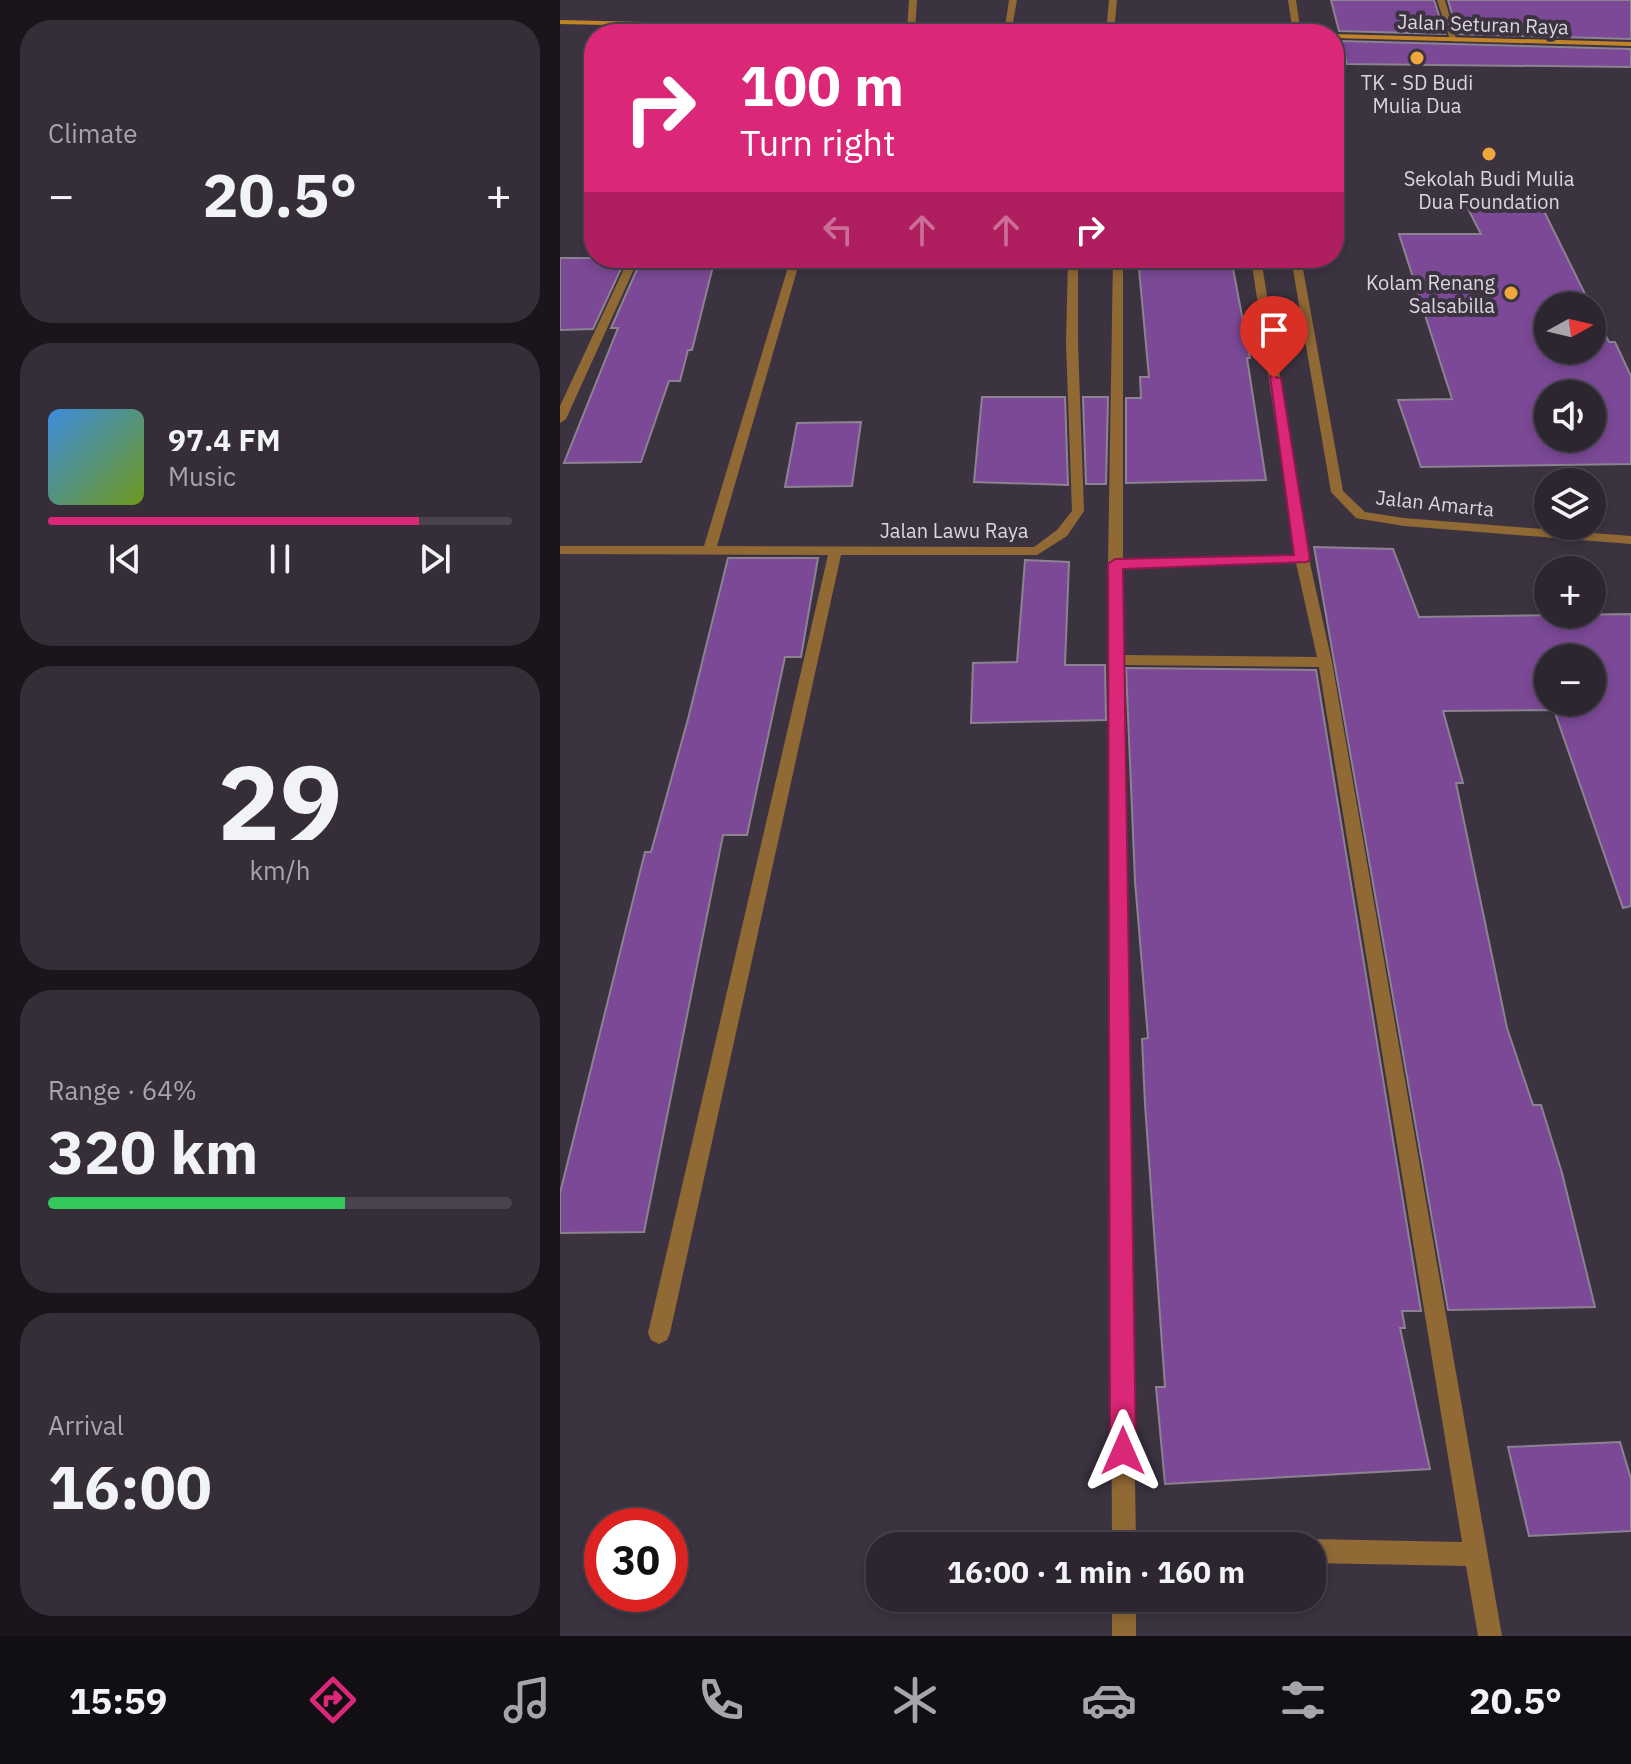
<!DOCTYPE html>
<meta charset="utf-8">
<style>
body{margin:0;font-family:"IBM Plex Sans",sans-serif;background:#352e39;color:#f1f3f6;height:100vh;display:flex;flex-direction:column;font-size:30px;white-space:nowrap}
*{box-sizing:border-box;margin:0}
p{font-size:26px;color:#a7a5ab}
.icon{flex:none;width:44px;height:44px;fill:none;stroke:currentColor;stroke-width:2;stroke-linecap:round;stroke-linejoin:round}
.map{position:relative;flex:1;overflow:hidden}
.drawer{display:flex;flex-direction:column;gap:20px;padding:20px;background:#19151b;width:560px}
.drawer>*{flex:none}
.top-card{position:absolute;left:24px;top:24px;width:760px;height:244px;border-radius:32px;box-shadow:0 4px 12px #0003,0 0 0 2px #48434d;background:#db2777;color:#fff;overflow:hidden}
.needle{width:52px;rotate:82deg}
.fabs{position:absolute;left:974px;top:292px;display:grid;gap:16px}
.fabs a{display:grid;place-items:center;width:72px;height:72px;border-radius:50%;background:#2d2631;box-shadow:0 4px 12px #0003,0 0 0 2px #48434d;font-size:40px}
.speed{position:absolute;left:24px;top:1508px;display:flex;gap:16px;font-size:40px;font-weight:700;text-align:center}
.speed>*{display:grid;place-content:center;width:104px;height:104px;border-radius:50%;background:#2d2631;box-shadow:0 4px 12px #0003,0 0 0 2px #48434d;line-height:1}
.speed .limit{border:12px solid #d22;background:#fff;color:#111}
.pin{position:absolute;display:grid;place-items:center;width:68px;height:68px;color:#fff;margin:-82px -34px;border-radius:50% 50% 50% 0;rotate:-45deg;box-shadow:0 0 8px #0007}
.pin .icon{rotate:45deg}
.me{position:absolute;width:88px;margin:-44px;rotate:0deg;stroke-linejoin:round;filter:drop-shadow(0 0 6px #0008)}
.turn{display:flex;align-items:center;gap:28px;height:168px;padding:0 24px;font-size:36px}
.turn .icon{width:104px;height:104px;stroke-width:2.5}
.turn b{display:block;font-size:56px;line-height:68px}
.lanes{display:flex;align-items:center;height:76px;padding:0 24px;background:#0003;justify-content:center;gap:40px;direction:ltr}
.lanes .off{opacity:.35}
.big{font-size:60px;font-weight:800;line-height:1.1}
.drawer .card{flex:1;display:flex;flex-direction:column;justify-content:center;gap:12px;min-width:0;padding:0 28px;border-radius:32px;background:#352e39}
.drawer .dial{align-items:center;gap:0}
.dial b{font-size:104px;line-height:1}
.song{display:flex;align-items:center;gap:24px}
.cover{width:96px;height:96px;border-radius:12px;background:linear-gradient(135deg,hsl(210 70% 55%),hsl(80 70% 35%))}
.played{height:8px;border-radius:4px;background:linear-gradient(90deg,#db2777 80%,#48434d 80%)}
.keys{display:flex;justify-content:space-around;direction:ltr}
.heat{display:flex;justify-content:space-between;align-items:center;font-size:44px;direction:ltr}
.charge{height:12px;border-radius:6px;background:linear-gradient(90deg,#34c759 64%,#48434d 0)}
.trip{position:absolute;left:306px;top:1532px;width:460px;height:80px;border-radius:32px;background:#2d2631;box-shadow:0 4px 12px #0003,0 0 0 2px #48434d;font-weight:800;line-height:80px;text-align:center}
.dock{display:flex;height:128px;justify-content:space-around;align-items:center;background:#120f14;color:#a7a5ab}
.dock .icon{width:56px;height:56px}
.dock .active{color:#db2777}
.dock b{font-size:36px;color:#f1f3f6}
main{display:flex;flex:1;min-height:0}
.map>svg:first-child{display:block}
.building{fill:#7b4996;stroke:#8c8292;stroke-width:2;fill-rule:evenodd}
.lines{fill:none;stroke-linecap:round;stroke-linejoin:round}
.street{fill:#906935;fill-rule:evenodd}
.secondary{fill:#c28425;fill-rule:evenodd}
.route{fill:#db2777;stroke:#8e194d;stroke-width:2}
.poi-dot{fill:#efa73d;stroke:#3c3341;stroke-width:3}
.labels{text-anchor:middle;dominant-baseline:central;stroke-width:8;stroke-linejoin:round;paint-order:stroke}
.far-street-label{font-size:20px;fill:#dbd6de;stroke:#3c3341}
.far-poi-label{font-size:20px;fill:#dbd6de;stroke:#3c3341}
</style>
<main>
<section class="drawer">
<div class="card"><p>Climate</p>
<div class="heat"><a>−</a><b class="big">20.5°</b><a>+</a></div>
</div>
<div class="card">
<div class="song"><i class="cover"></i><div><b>97.4 FM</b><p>Music</p></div></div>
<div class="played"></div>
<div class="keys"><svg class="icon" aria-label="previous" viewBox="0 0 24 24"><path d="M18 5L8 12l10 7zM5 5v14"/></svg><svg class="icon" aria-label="pause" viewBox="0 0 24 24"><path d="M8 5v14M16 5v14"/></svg><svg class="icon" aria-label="next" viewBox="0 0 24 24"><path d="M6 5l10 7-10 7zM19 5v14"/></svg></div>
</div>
<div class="card dial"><b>29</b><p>km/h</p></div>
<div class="card"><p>Range · 64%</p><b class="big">320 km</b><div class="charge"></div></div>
<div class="card"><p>Arrival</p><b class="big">16:00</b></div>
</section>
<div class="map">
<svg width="1071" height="1636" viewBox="0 0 1071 1636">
<rect width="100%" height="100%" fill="#3c3341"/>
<path class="building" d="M771,0H874L885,34L779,31Z
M888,0H1071V39L898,34Z
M781,41L1071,49V67L787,64Z
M979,201L1031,306H988V350H1032V308L1049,342H1055L1071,376V464L861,467L838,400L892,399L839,234H921L905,203ZM988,394H1032V438H988Z
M0,258H66L33,329L0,330Z
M82,258H155L132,350H128L120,381H109L81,462L4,463L58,328H51Z
M578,258H671L690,358H687L706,480L566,483V398H581L580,377H589Z
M422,397H505L508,485L414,482Z
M523,397H548L546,484H526Z
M301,422L292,486L225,487L237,423Z
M754,547L833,549L859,617L1071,614V906L1063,908L994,710L883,711L903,783H896L947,1028L973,1105H981L1002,1173L1035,1307L888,1310ZM988,658H1032V702H988Z
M168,558H258L241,657H225L187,835H163L84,1232L0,1233V1193L85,852H91L128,719Z
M465,560L509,562L505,665H545L546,720L411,723L413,663L457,662Z
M566,668L756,670L861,1311H842L845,1328H840L870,1469L605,1484L596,1387H605L585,1104L582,1039L588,1038L575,881Z
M1060,1442L1071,1479V1531L969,1536L948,1447Z"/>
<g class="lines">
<path class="street" d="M349,0H357L355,31L351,33L347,31Z
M449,0H457L451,33L444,34Z
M549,0H557L554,31L550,33L546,31Z
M728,0H736L741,34H733Z
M877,0H885L897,42L890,40Z
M69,258H79L6,419L0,423V406Z
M508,258H518V343L524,511L507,536L477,555H281L110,1333L107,1340L99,1344L91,1340L88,1333L268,555L0,554V546H144L228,267L233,264L238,267L157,546L474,547L497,530L512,511L506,343Z
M553,258H563V560L735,555L691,258H701L749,559L772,662L942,1636H918L906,1566L752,1563V1546H742L752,1539L902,1542L759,667L563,665L576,1546H552L548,564ZM736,563L757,657L563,655V568Z
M731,258H741L783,491L805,512L844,518L1071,536V544L844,526L801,519L796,518L771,492Z
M552,1598H576V1636H552Z"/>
<path class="secondary" d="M0,20L490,32L494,34L0,24Z
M550,29L675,32L679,34H518Z
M773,34H774L1071,42V46L774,38Z"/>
</g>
<path class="route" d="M710,376L721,378L750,559L747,562L563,569L576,1451L572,1460L563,1464L554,1460L550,1451L548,564L555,559L734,555Z"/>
<g class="poi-dot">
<circle cx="857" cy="58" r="8"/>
<circle cx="929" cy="154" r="8"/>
<circle cx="951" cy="293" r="8"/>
</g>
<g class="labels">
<g class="far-street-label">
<text transform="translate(923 24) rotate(2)">Jalan Seturan Raya</text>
<text transform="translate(875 503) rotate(6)">Jalan Amarta</text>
<text x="394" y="530">Jalan Lawu Raya</text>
</g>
<g class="far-poi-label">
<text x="857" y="82">TK - SD Budi<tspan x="857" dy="23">Mulia Dua</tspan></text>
<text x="929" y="178">Sekolah Budi Mulia<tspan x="929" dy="23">Dua Foundation</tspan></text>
<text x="935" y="282" text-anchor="end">Kolam Renang<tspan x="935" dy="23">Salsabilla</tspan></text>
</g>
</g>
</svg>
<div class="fabs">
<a><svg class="needle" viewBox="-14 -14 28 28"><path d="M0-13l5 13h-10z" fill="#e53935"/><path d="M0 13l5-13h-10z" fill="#a7a5ab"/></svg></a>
<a><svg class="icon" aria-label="sound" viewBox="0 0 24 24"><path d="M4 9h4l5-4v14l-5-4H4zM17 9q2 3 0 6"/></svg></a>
<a><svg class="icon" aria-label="layers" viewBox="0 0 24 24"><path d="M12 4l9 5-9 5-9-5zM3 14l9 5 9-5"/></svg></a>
<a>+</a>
<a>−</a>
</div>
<div class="speed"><div class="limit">30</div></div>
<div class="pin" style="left:714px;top:378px;background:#d93025"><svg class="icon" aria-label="arrive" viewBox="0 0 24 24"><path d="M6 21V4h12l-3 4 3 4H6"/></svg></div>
<svg class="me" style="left:563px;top:1451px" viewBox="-20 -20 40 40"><path d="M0-17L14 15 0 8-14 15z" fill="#db2777" stroke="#fff" stroke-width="4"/></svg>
<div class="trip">16:00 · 1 min · 160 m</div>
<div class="top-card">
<div class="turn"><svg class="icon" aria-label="right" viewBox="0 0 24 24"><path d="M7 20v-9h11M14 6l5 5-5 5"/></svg><div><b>100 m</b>Turn right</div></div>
<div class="lanes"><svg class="icon off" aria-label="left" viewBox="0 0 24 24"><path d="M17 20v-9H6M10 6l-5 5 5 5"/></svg><svg class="icon off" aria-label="ahead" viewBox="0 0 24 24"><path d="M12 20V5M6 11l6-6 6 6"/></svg><svg class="icon off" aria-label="ahead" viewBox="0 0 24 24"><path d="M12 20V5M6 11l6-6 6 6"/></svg><svg class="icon" aria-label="right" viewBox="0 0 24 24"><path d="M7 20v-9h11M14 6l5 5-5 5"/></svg></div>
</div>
</div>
</main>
<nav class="dock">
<b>15:59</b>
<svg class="icon active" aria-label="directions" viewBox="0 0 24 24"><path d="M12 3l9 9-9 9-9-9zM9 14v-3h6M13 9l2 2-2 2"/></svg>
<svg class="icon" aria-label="music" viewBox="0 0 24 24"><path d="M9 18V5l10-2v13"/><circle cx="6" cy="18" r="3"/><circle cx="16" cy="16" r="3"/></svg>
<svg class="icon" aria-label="phone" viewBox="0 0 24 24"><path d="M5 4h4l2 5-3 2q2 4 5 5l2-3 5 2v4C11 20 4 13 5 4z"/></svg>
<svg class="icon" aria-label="climate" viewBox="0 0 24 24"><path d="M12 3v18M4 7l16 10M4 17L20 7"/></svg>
<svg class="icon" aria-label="car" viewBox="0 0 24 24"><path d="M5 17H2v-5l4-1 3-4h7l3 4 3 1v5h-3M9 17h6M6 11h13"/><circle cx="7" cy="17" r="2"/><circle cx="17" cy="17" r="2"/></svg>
<svg class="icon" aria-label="filters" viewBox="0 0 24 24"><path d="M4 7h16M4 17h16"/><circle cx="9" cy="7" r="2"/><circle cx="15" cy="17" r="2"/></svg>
<b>20.5°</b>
</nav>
